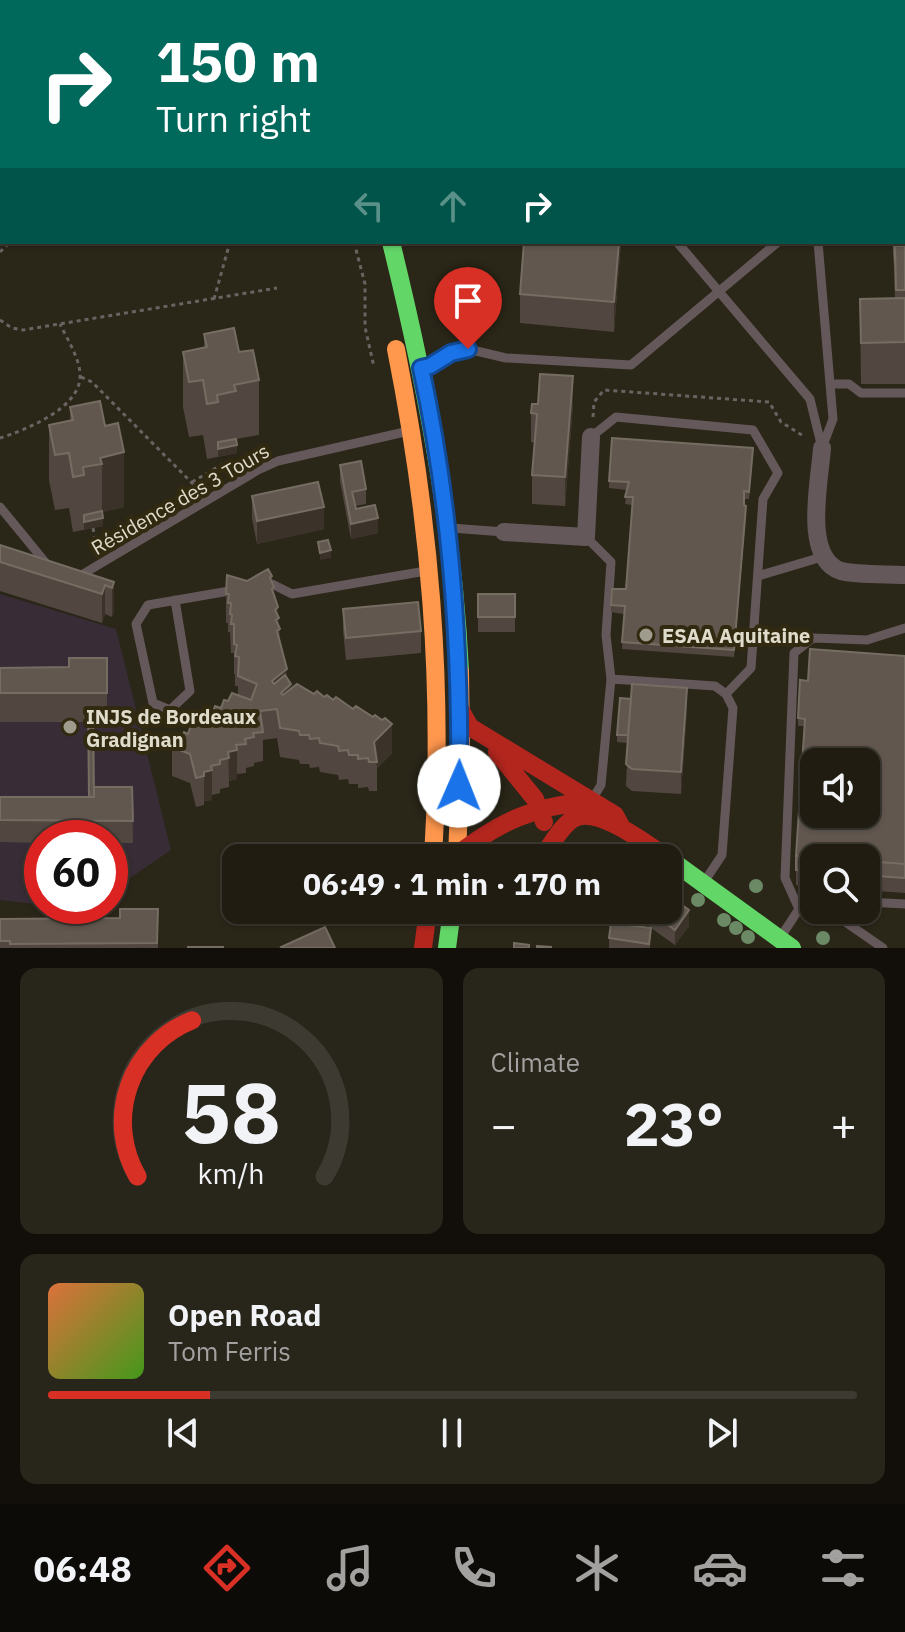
<!DOCTYPE html>
<meta charset="utf-8">
<style>
body{margin:0;font-family:"IBM Plex Sans",sans-serif;background:#28251b;color:#f1f3f6;height:100vh;display:flex;flex-direction:column;font-size:30px;white-space:nowrap}
*{box-sizing:border-box;margin:0}
p{font-size:26px;color:#a2a19f}
.icon{flex:none;width:44px;height:44px;fill:none;stroke:currentColor;stroke-width:2;stroke-linecap:round;stroke-linejoin:round}
.map{position:relative;height:948px;overflow:hidden}
.side{display:flex;flex-direction:column;gap:20px;padding:20px;background:#120f0a;flex:1}
.side>*{flex:none}
.banner{position:absolute;left:0px;top:0px;width:906px;height:244px;box-shadow:0 2px 6px #0004,0 0 0 2px #3d3a32;background:#00695c;color:#fff;overflow:hidden}
.buttons{position:absolute;left:800px;top:748px;display:grid;gap:16px}
.buttons a{display:grid;place-items:center;width:80px;height:80px;border-radius:16px;background:#201c12;box-shadow:0 2px 6px #0004,0 0 0 2px #3d3a32;font-size:40px}
.speed{position:absolute;left:24px;top:820px;display:flex;gap:16px;font-size:40px;font-weight:700;text-align:center}
.speed>*{display:grid;place-content:center;width:104px;height:104px;border-radius:50%;background:#201c12;box-shadow:0 2px 6px #0004,0 0 0 2px #3d3a32;line-height:1}
.speed .limit{border:12px solid #d22;background:#fff;color:#111}
.pin{position:absolute;display:grid;place-items:center;width:68px;height:68px;color:#fff;margin:-82px -34px;border-radius:50% 50% 50% 0;rotate:-45deg;box-shadow:0 0 8px #0007}
.pin .icon{rotate:45deg}
.me{position:absolute;width:88px;margin:-44px;rotate:1deg;stroke-linejoin:round;filter:drop-shadow(0 0 6px #0008)}
.turn{display:flex;align-items:center;gap:28px;height:168px;padding:0 24px;font-size:36px}
.turn .icon{width:104px;height:104px;stroke-width:2.5}
.turn b{display:block;font-size:56px;line-height:68px}
.lanes{display:flex;align-items:center;height:76px;padding:0 24px;background:#0003;justify-content:center;gap:40px;direction:ltr}
.lanes .off{opacity:.35}
.big{font-size:60px;font-weight:800;line-height:1.1}
.side .widget{flex:1;display:flex;flex-direction:column;justify-content:center;gap:12px;min-width:0;padding:0 28px;border-radius:16px;background:#28251b}
.side .dial{align-items:center;gap:0}
.dial svg{height:208px;overflow:visible;fill:none;stroke:#3d3a32;stroke-width:7;stroke-linecap:round;text-anchor:middle}
.dial text{fill:#f1f3f6;stroke:none}
.song{display:flex;align-items:center;gap:24px}
.cover{width:96px;height:96px;border-radius:12px;background:linear-gradient(135deg,hsl(20 70% 55%),hsl(100 70% 35%))}
.played{height:8px;border-radius:4px;background:linear-gradient(90deg,#d93025 20%,#3d3a32 20%)}
.keys{display:flex;justify-content:space-around;direction:ltr}
.heat{display:flex;justify-content:space-between;align-items:center;font-size:44px;direction:ltr}
.side .tiles{flex:1;display:grid;gap:20px;grid-template-columns:1fr 1fr}
.widget:last-child{grid-column:span 2}
.trip{position:absolute;left:222px;top:844px;width:460px;height:80px;border-radius:16px;background:#201c12;box-shadow:0 2px 6px #0004,0 0 0 2px #3d3a32;font-weight:800;line-height:80px;text-align:center}
.menu{display:flex;height:128px;justify-content:space-around;align-items:center;background:#0d0b07;color:#a2a19f}
.menu .icon{width:56px;height:56px}
.menu .current{color:#d93025}
.menu b{font-size:36px;color:#f1f3f6}
.map>svg:first-child{display:block}
.education{fill:#382c37}
.lines{fill:none;stroke-linecap:round;stroke-linejoin:round}
.path{stroke:#6b6361;stroke-width:3;stroke-dasharray:4 4;stroke-linecap:butt}
.lane{stroke:#65585a;stroke-width:9}
.street{stroke:#65585a;stroke-width:18}
.fast{stroke:#63d668;stroke-width:18}
.slow{stroke:#ff974d;stroke-width:18}
.jam{stroke:#b3261e;stroke-width:18}
.tree{fill:#6b8964}
.wall{fill:#524740}
.shaded-wall{fill:#3b3329}
.building{fill:#61574f;stroke:#756c62;stroke-width:2;fill-rule:evenodd}
.route-casing{stroke:#114b97;stroke-width:20}
.route{stroke:#1a73e8;stroke-width:14}
.poi-dot{fill:#a09c8d;stroke:#322a10;stroke-width:3}
.labels{text-anchor:middle;dominant-baseline:central;stroke-width:8;stroke-linejoin:round;paint-order:stroke}
.street-label{font-size:20px;fill:#e0dccc;stroke:#322a10}
.poi-label{font-size:20px;font-weight:bold;fill:#e0dccc;stroke:#322a10;text-anchor:start}
</style>
<div class="map">
<svg width="905" height="948" viewBox="0 0 905 948">
<rect width="100%" height="100%" fill="#2a2618"/>
<path class="education" d="M0,594L116,629L171,850L127,880H110V838H42V905L0,900Z"/>
<g class="lines">
<path class="path" d="M0,198H2
M354,242L365,284V327L374,367
M0,252L10,242
M214,299L230,242
M0,320L12,328L23,330L277,288
M81,377L92,382L199,490
M593,417L594,402L604,390L769,402L781,422L805,437
M0,438C25,430 79,409 80,377C81,360 67,339 60,324
M192,482L228,461
M93,528L97,552"/>
<path class="lane" d="M677,242L810,399L822,448
M818,242L833,419L822,448
M428,366L451,353L468,349L506,358L631,365L778,242
M830,384H849L861,393H905
M591,437L616,417L753,430L778,473L763,499L751,668L726,694
M0,507L50,568
M451,528L504,532
M586,537L611,562L606,635L611,679
M758,576L822,557
M78,577L258,470L278,461L409,431
M261,585L272,584L292,594L420,572L426,574
M175,600L190,691L170,710L153,703L136,624L148,605L235,590
M593,798L601,785L611,679L715,686L726,694L733,708L722,855L704,882
M866,902L905,904
M799,909L785,878L794,653L813,638L867,640L905,628
M828,910L883,948
M780,938L799,909L814,900"/>
<path class="street" d="M822,448C820,480 802,558 841,571C855,575 889,574 905,575
M504,532L586,537L591,437"/>
<path class="fast" d="M316,0L317,2
M0,66L2,72
M391,242C426,384 453,524 460,671
M668,858L792,948
M447,948L452,910"/>
<path class="slow" d="M271,0V2
M396,349C430,520 444,684 433,858
M457,858L461,750L460,671"/>
<path class="jam" d="M459,2L462,0
M0,129L2,131
M460,709L470,727L615,815L622,828
M497,752L535,799L544,822
M453,858C498,822 533,806 591,801
M541,858C550,847 561,826 573,819C596,804 648,845 668,858
M423,948L428,910"/>
</g>
<g class="tree">
<circle cx="756" cy="886" r="7"/>
<circle cx="698" cy="900" r="7"/>
<circle cx="724" cy="920" r="7"/>
<circle cx="736" cy="928" r="7"/>
<circle cx="748" cy="937" r="7"/>
<circle cx="823" cy="938" r="7"/>
</g>
<path class="wall" d="M904,72H905V206L904,205Z
M905,215V384H861L860,299H895L893,242Z
M524,242H621L614,332L520,323V294Z
M204,334L239,352L259,380V435L236,439L237,453L207,459L203,435L189,437L183,407V352L204,347Z
M100,401L124,507L102,512L103,526L73,532L69,508L55,510L49,480V425L70,421V407Z
M538,404L573,406L565,506L532,504V475L535,443L531,442V413Z
M753,456L749,499H744V505L746,513L734,657L622,649L624,614L611,612V605L626,589L632,505L625,504L627,490L609,488V481Z
M340,465L366,489V504L355,506L356,509L378,533L351,539L340,481Z
M252,496L324,529L257,544L252,518Z
M0,545L114,582V611L112,617L105,614L102,623L0,591Z
M247,581L272,583L280,642L287,678L291,689L392,753L377,768V791H369L368,787L358,788V784H349L348,779L339,780L338,775L320,772L319,767L310,768L309,764H300L299,760L280,757L277,738L263,740V761L254,763V766L246,768V773L237,774V779L229,781V787L220,789V793L212,795V800L204,801V805L196,807L190,783L172,776V747L228,701L238,695V686H235V674H234V653H231L230,632H228V623H226V594Z
M478,594H515V632H478Z
M343,609L421,631V653L346,660L343,631Z
M905,656V893L877,891V877L866,876V858H814V887L796,885V856L805,726H798V718L808,681Z
M107,658V722H94V797L132,787L133,843H110V838H42V843L0,842V797H89L88,722H0V668L69,667Z
M687,710L681,794L632,791L626,786L628,743L617,742V735Z
M158,909V948H0V919L120,918Z
M649,911L689,926L675,945L651,928L650,948H609V938L650,928L649,926Z"/>
<path class="shaded-wall" d="M619,242H621L614,332V302Z
M573,376V406L565,506V477Z
M237,445V453L218,457V449Z
M124,452V507L102,512V464L100,458Z
M324,507V529L257,544V521Z
M103,518V526L84,530V522Z
M378,518V533L351,539V524Z
M331,550V558L320,560V553Z
M114,582V611L112,617V588Z
M105,585V614L102,623V594Z
M278,607L279,630L280,629V658L275,610Z
M287,669V687L291,684V713L281,704L272,711V681Z
M687,688V710L681,794V772Z
M392,724V753L377,768L374,742Z
M237,750V779L229,781L228,752Z
M212,770V800L204,801V772Z
M689,910V926L675,945V930Z"/>
<path class="building" d="M904,72H905V176H904Z
M904,215H905V246H895V263L894,242H904Z
M524,242H619L614,302L520,294Z
M895,246H905V290H896Z
M905,298V342L861,343L860,299Z
M234,328L239,352L253,350L259,380L234,385L236,391L217,395L218,402L207,404L203,380L189,382L183,352L207,347L204,334Z
M540,374L573,376L565,477L532,475L537,414L531,413L532,404H538Z
M100,401L105,426L118,423L124,452L100,458L102,464L83,467L84,475L73,477L69,453L55,455L49,425L73,420L70,407Z
M612,438L753,448L749,492L744,491V505L746,506L734,650L622,642L625,606L611,605L612,589H626L633,497H625L629,482L609,481Z
M236,439L237,445L218,449V442Z
M361,461L366,489L352,492L356,509L375,505L378,518L351,524L340,465Z
M318,482L324,507L257,521L252,496Z
M102,511L103,518L84,522V515Z
M328,540L331,550L320,553L318,542Z
M0,545L114,582L112,588L105,585L102,594L0,562Z
M268,569L272,576L270,578L274,587L272,589L278,607L275,610L279,618L276,620L280,629L277,631L287,669L272,681L274,684L285,675L291,684L281,693L283,695L297,684L314,694L317,691L324,697L327,695L333,700L336,697L353,709L356,706L373,717L375,715L382,720L385,718L392,724L374,742L377,762H369L368,758L358,759V755H349L348,750L339,751L338,746L320,743L319,738L310,739L309,735H300L299,731L280,728L277,709L260,711L263,732L253,733L254,737L245,739L246,744L236,745L237,750L228,752L229,758L220,760V764L211,766L212,770L204,772V776L196,778L190,754L172,747L176,739L180,741L184,732L188,734L191,725L195,727L199,719L204,721L207,713L212,715L215,706L221,708L224,700L228,701L232,693L251,700L257,684L238,676L239,657L235,656L237,645L234,644V624H231L232,615L230,614L231,603H228L229,594H226L227,575L247,581Z
M478,594H515V617H478Z
M418,602L421,631L346,638L343,609Z
M810,649L905,656V864L878,862L877,869H866V858H823L796,856L805,719L798,718L800,680L808,681ZM814,762H866V814H814Z
M69,658H107V693H0V668L69,667Z
M632,684L687,688L681,772L632,769L626,764Z
M620,698L631,699L628,735H617Z
M88,707H93L94,797H89Z
M94,787H132L133,821L0,820V797H94Z
M608,847L624,858H601Z
M796,856L823,858H814V871L796,870Z
M878,862L905,864V878L877,876Z
M668,895L689,910L675,930L649,911V910H668Z
M120,909H158L157,943L10,944V941H0V919L120,918Z
M611,923L651,928L649,944L609,938Z
M325,927L335,948H282L281,947Z
M514,943L529,945V948H514Z
M537,946L551,947V948H537Z
M188,947H223V948H188Z"/>
<g class="lines">
<defs>
<path id="route" d="M459,786C461,645 451,506 421,368L430,366L451,353L468,349"/>
</defs>
<use href="#route" class="route-casing"/>
<use href="#route" class="route"/>
</g>
<g class="poi-dot">
<circle cx="646" cy="635" r="8"/>
<circle cx="70" cy="727" r="8"/>
</g>
<g class="labels">
<g class="street-label">
<text transform="translate(180 499) rotate(-30)">Résidence des 3 Tours</text>
</g>
<g class="poi-label">
<text x="662" y="635">ESAA Aquitaine</text>
<text x="86" y="716">INJS de Bordeaux<tspan x="86" dy="23">Gradignan</tspan></text>
</g>
</g>
</svg>
<div class="buttons">
<a><svg class="icon" aria-label="sound" viewBox="0 0 24 24"><path d="M4 9h4l5-4v14l-5-4H4zM17 9q2 3 0 6"/></svg></a>
<a><svg class="icon" aria-label="search" viewBox="0 0 24 24"><circle cx="10" cy="10" r="6"/><path d="M15 15l6 6"/></svg></a>
</div>
<div class="speed"><div class="limit">60</div></div>
<div class="pin" style="left:468px;top:349px;background:#d93025"><svg class="icon" aria-label="arrive" viewBox="0 0 24 24"><path d="M6 21V4h12l-3 4 3 4H6"/></svg></div>
<svg class="me" style="left:459px;top:786px" viewBox="-20 -20 40 40"><circle r="19" fill="#fff"/><path d="M0-13L10 11 0 6-10 11z" fill="#1a73e8"/></svg>
<div class="trip">06:49 · 1 min · 170 m</div>
<div class="banner">
<div class="turn"><svg class="icon" aria-label="right" viewBox="0 0 24 24"><path d="M7 20v-9h11M14 6l5 5-5 5"/></svg><div><b>150 m</b>Turn right</div></div>
<div class="lanes"><svg class="icon off" aria-label="left" viewBox="0 0 24 24"><path d="M17 20v-9H6M10 6l-5 5 5 5"/></svg><svg class="icon off" aria-label="ahead" viewBox="0 0 24 24"><path d="M12 20V5M6 11l6-6 6 6"/></svg><svg class="icon" aria-label="right" viewBox="0 0 24 24"><path d="M7 20v-9h11M14 6l5 5-5 5"/></svg></div>
</div>
</div>
<section class="side">
<div class="tiles">
<div class="widget dial"><svg viewBox="0 0 100 80">
<path d="M14 69A42 42 0 1 1 86 69"/>
<path d="M14 69A42 42 0 0 1 35 9" stroke="#d93025"/>
<text x="50" y="56" font-size="32" font-weight="700">58</text>
<text x="50" y="72" font-size="11">km/h</text>
</svg></div>
<div class="widget"><p>Climate</p>
<div class="heat"><a>−</a><b class="big">23°</b><a>+</a></div>
</div>
<div class="widget">
<div class="song"><i class="cover"></i><div><b>Open Road</b><p>Tom Ferris</p></div></div>
<div class="played"></div>
<div class="keys"><svg class="icon" aria-label="previous" viewBox="0 0 24 24"><path d="M18 5L8 12l10 7zM5 5v14"/></svg><svg class="icon" aria-label="pause" viewBox="0 0 24 24"><path d="M8 5v14M16 5v14"/></svg><svg class="icon" aria-label="next" viewBox="0 0 24 24"><path d="M6 5l10 7-10 7zM19 5v14"/></svg></div>
</div>
</div>
</section>
<nav class="menu">
<b>06:48</b>
<svg class="icon current" aria-label="directions" viewBox="0 0 24 24"><path d="M12 3l9 9-9 9-9-9zM9 14v-3h6M13 9l2 2-2 2"/></svg>
<svg class="icon" aria-label="music" viewBox="0 0 24 24"><path d="M9 18V5l10-2v13"/><circle cx="6" cy="18" r="3"/><circle cx="16" cy="16" r="3"/></svg>
<svg class="icon" aria-label="phone" viewBox="0 0 24 24"><path d="M5 4h4l2 5-3 2q2 4 5 5l2-3 5 2v4C11 20 4 13 5 4z"/></svg>
<svg class="icon" aria-label="climate" viewBox="0 0 24 24"><path d="M12 3v18M4 7l16 10M4 17L20 7"/></svg>
<svg class="icon" aria-label="car" viewBox="0 0 24 24"><path d="M5 17H2v-5l4-1 3-4h7l3 4 3 1v5h-3M9 17h6M6 11h13"/><circle cx="7" cy="17" r="2"/><circle cx="17" cy="17" r="2"/></svg>
<svg class="icon" aria-label="filters" viewBox="0 0 24 24"><path d="M4 7h16M4 17h16"/><circle cx="9" cy="7" r="2"/><circle cx="15" cy="17" r="2"/></svg>
</nav>
